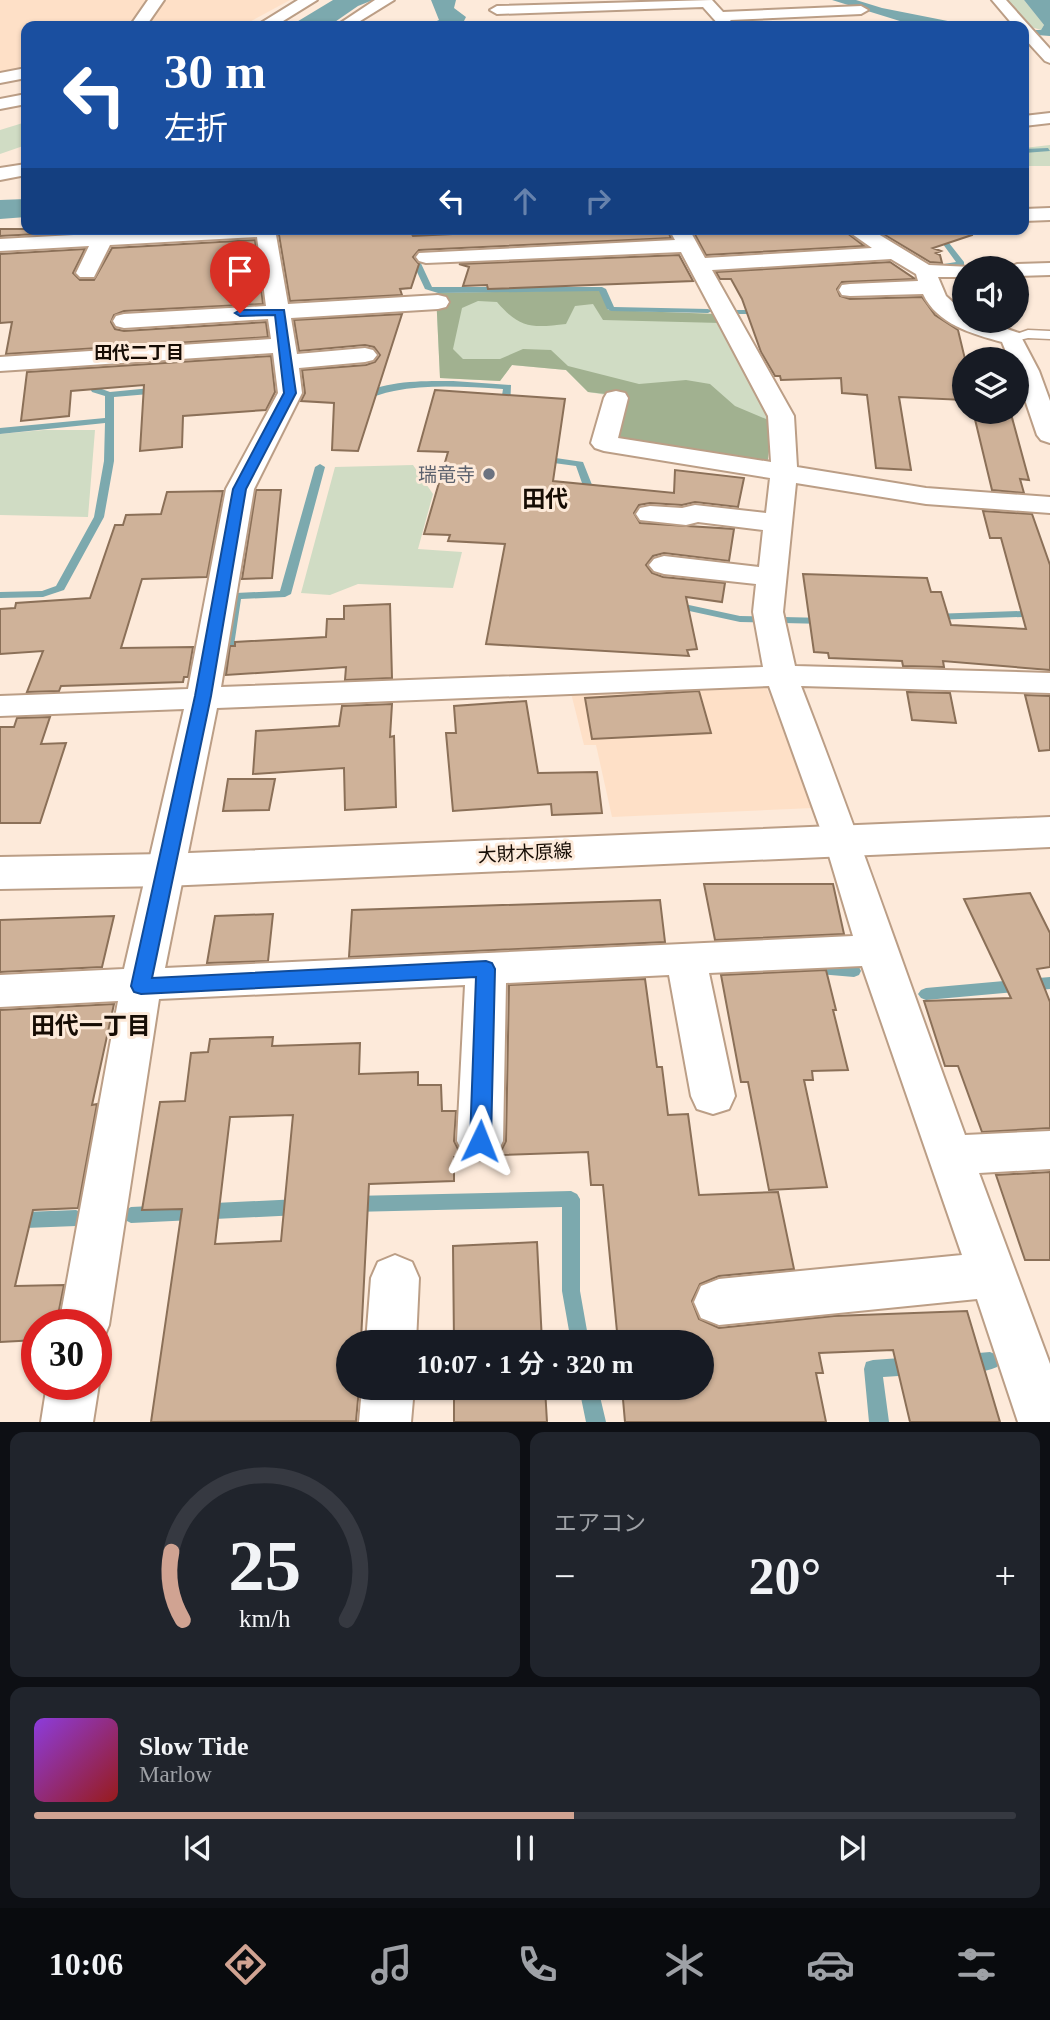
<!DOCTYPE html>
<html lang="ja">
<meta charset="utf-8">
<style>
body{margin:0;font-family:"Times New Roman","Noto Sans JP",serif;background:#20242c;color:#f1f3f6;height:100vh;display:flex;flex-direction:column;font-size:26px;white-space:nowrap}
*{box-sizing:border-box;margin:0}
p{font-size:23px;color:#9ea1a6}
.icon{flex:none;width:38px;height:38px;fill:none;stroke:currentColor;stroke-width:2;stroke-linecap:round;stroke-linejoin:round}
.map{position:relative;height:1422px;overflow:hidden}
.panel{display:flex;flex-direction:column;gap:10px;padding:10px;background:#0d0f14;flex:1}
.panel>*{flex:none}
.guide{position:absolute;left:21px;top:21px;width:1008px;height:214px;border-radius:14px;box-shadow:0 2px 5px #0004;background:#1a4fa0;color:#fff;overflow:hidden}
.controls{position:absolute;left:952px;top:256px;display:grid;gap:14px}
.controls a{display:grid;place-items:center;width:77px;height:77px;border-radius:50%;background:#171b24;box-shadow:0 2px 5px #0004;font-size:35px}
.speed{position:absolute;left:21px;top:1309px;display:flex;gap:14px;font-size:35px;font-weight:700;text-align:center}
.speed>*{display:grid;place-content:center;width:91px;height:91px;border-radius:50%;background:#171b24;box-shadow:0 2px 5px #0004;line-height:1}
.speed .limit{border:10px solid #d22;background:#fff;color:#111}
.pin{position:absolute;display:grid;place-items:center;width:60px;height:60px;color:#fff;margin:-72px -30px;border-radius:50% 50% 50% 0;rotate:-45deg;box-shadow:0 0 7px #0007}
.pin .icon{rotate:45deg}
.me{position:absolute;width:77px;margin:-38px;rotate:2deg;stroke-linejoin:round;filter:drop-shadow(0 0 5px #0008)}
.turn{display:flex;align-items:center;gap:24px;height:147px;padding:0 28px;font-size:32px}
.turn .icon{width:91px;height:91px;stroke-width:2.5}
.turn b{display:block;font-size:49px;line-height:60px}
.lanes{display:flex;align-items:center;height:66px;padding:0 28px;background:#0003;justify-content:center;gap:35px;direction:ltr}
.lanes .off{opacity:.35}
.big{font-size:52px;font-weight:600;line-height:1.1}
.panel .card{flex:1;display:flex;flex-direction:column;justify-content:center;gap:10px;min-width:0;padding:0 24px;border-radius:14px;background:#20242c}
.panel .dial{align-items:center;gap:0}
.dial svg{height:182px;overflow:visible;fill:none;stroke:#363941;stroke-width:7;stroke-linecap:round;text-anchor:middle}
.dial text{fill:#f1f3f6;stroke:none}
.song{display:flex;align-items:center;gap:21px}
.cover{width:84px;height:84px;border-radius:10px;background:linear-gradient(135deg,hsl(270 70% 55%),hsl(0 70% 35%))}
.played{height:7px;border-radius:4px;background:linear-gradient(90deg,#d0a392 55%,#363941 55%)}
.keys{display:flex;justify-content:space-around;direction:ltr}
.heat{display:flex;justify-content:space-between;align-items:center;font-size:38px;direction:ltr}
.panel .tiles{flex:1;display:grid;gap:10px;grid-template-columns:1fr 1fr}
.card:last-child{grid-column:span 2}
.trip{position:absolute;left:336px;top:1330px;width:378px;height:70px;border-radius:35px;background:#171b24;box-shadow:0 2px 5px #0004;font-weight:600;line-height:70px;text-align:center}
.tab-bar{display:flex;height:112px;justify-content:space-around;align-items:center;background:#090b0e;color:#9ea1a6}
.tab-bar .icon{width:49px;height:49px}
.tab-bar .active{color:#d0a392}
.tab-bar b{font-size:32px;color:#f1f3f6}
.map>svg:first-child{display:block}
.built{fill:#fee0c7}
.green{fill:#d0dcc4}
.forest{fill:#a1b190}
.water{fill:#7ca9ae}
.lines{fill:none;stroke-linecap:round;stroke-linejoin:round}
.stream{fill:#7ca9ae;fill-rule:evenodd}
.building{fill:#cfb299;stroke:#8b7058;stroke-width:2;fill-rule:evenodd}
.service-casing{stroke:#bb9e86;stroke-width:3}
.minor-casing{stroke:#bb9e86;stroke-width:4}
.tertiary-casing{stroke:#bb9e86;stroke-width:4}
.service{fill:#fff;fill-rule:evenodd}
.minor{fill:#fff;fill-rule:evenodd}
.tertiary{fill:#fff;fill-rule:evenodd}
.route{fill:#1a73e8;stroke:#114b97;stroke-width:2}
.worship-dot{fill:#6b7280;stroke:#fdeada;stroke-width:2.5}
.labels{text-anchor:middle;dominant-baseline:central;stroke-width:6;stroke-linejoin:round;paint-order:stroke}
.far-neighbourhood-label{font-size:18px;font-weight:bold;fill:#160c04;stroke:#fdeada}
.worship-label{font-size:19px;fill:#5b616d;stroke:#fdeada;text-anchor:end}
.street-label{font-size:19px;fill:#160c04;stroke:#fdeada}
.quarter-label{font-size:23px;font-weight:bold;fill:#160c04;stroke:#fdeada}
.near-neighbourhood-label{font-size:24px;font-weight:bold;fill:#160c04;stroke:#fdeada}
</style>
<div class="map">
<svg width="1050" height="1422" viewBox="0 0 1050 1422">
<rect width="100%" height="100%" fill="#fdeada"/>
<path class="built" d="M0,0H290L242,26H26V68L0,73Z
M766,686L813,808L612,817L596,745H584L571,693Z"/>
<path class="green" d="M1003,0H1024L1044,25L1041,30L1028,26Z
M26,122V145L0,154V130Z
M1050,145V166H1024V148Z
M600,290L608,310L716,314L773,422L588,392L566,370L512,365L500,381L440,378L436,293Z
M44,430H95L88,517L0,515V434Z
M413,465L433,494L418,549L462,552L453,588L358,584L330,595L301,593L335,467Z"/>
<path class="forest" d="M600,290L608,310L716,314L721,323L603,320L593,304L575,306L566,324C533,328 520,329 497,302L478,301L462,308L453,349L463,359H500L523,349L551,350L568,366L639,384L686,380L710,384L735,406L773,422L767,466L615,438L623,396L588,392L566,370L512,365L500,381L440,378L436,293Z"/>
<path class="water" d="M333,0H373L358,6L329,26H290Z
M431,0H456L454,8L466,17L464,21L454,26H426L439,20Z
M832,0H856L882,8L973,26H916Z
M1024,0H1050V36L1024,34V30H1041L1044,25Z
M26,199V217L0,219V200Z"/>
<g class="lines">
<path class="stream" d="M1024,149L1048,148L1050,151L1024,153Z
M932,229H938L964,262V266L938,269V265L956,262Z
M404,240L411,242L432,287H602L606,289L614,307L708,309L712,311L708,313L611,311L607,309L599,291L438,293L425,289L403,242Z
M736,310H763L767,312L763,314H736Z
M75,350L79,353L99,388L110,392L161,387L165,390L161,393L114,397V461L104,517L64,590L43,597L0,598V592L42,591L56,586L94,517L104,461L105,423L0,434V428L105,418V396L92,392L71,353Z
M453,381L511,385L510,409L505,412L500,409L503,389C467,387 429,384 394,391C383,393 373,397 362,400L357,397C383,380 423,381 453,381Z
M542,456L583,462L598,500L597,502L593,503L588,500L576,466L539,461L537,459Z
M320,464L325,467L291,594L285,597L241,599L230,672L224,676L220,675L218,672L230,596L236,593L280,591L315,467Z
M675,602L740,616L826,618L832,621L826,624L740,622L671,607L669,605L671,603Z
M1050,610V616L932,620L926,617L932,614Z
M807,961L854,965L859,967L861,971L859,975L854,977L807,973L802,971L800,967L802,963Z
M1050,977V989L926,1000L921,998L918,994L921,990L926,988Z
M571,1191L577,1194L580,1199V1291L589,1342H571L562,1291V1207L352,1212L346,1209L343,1204L346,1199L352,1196Z
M299,1199L305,1202L308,1207L305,1212L299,1215L131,1223L125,1220L122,1215L125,1210L131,1207Z
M76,1210L82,1213L85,1218L82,1223L76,1226L0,1229V1213Z
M990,1352L997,1355L999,1361L997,1367C986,1372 971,1374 960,1369L958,1363L960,1357L967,1354Z
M914,1357L921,1360L923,1366L921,1372L914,1375L883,1377L889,1422H869L864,1369L866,1362L873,1360Z
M579,1388H598L606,1422H586Z"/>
</g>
<path class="building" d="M0,229H131L0,236Z
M278,229H409L413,236L492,232L491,229H560L561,232L667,229L671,238L419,250L413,257L419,264L411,288L400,289L402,295L290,301Z
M692,229H842L864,246L706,255Z
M875,229H971L972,235L933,248L941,251L936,253L940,255L942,263L930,262Z
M255,240L263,304L124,311L114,315L111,322L115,329L124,331L266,322L268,337L6,354L12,322L0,323V254L85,249L73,273L80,280H94L112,248Z
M679,255L693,281L488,289L487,285L463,286L469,267L459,264Z
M890,262L915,279L842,282L837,289L840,296L850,299L922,297L935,315L958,330L965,359L964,400L899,397L911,470L876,468L867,395L842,393L841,378L781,380L780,376H775L761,352L742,299L731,279H720L716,272Z
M402,314L358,451L332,450L334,403L301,401L305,393L302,370L366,365L375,362L380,355L374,347L365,345L299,351L294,320Z
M271,356L275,392L266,410L183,416L182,447L140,451L144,385L71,391L69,416L21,421L27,372Z
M435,390L565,399L553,481L674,493L675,470L744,478L738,507L695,502L682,505L650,503L639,505L634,513L640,523L734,529L729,561L664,553L653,556L646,565L652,573L663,577L725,583L722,602L686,597L697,649L687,650L689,656L486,644L505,544L448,541L450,535L424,534L448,452L418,451Z
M973,411L1011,414L1029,480L1020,479L1024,493L992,490Z
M256,490H281L272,578L242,579Z
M223,491L207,577L142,579L121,648L193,647L188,677H184L183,682L61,686L59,691L27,692L43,651L0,654V609L15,608L16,603L90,598L115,525H123L126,515L161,514L167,492Z
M983,511L1032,514L1050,565V670L943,661L944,667L903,666L902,661L829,658L828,653L814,652L803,574L927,578L931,592H941L951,625L1026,629L1001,538H990Z
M390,604L392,678L345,680L346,667L226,675L230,646H235V642L326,637L327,619H344V606Z
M699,691L711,733L592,739L585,698Z
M907,692L950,693L956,723L912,720Z
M1025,695L1050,696V750L1039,751Z
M526,701L538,773L597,772L602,813L552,815L551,804L453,811L446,733H456L454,706Z
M392,704L390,737L394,736L396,807L345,810L344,768L253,774L256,731L339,726L342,706Z
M50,717L41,744L66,743L40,823H0V727H14L17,718Z
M228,779H275L269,810L223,811Z
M704,884H833L844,934L715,940Z
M1030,893L1050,933V967L1037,969L1050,1002V1128L982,1132L958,1066H945L924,1001L1011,998L964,899Z
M660,900L665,942L349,957L352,910Z
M273,914L268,961L207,963L215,916Z
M114,916L102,967L0,972V920Z
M826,970L836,1010H833L848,1070L812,1071L813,1080H804L827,1187L769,1190L748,1082H741L721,975Z
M645,979L657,1067H662L668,1115L688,1114L699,1195L778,1192L794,1269L719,1276L700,1284L692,1301L699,1319L719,1328L834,1316L967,1311L1000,1422H910L893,1350L819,1353L823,1373H816L826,1422H625L622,1388H702V1342H618L603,1185H591L588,1152L499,1155L506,1141L509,985Z
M114,1004L92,1105L97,1104L78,1208L33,1210L15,1286L64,1285L56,1325H37V1340L0,1342V1010Z
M273,1037L272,1046L360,1043L359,1074L418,1072V1085H441L442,1111H456L454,1141L462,1157H454V1181L369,1184L361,1340L363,1342H348V1388H359L356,1421L151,1422L182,1209L142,1210L160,1102L185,1101L191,1053L208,1052L210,1039ZM293,1115L281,1241L215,1244L230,1117Z
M1050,1172V1260H1025L996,1175Z
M537,1242L542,1342H454L453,1246Z
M454,1388H545L547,1422H454Z"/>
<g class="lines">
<defs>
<path id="service" d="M1028,330L1050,331V339L1028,338L1011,342L1005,338Z"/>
<path id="minor" d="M375,0H394L352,26H336Z
M712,0L723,12L861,6L868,10L861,14L730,20L735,26H720L703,7L497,14L490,10L497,6Z
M992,0H1006L1050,49V63L1045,61L1024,38V26H1014Z
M26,94V104L0,109V99Z
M1050,113V123L1024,126V116Z
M26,164V175L0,180V168Z
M1050,208V220L1024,221V209Z
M184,229H275L288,304L438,295L446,297L449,302L446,307L438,309L291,318L297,354L365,348L373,350L377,355L373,360L365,362L299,368L302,393L254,489L221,687L763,667L753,612L756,584L664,574L654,571L649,565L654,559L664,556L759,567L763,530L698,522L686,525L640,520L636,514L640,508L650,506L682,508L695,505L766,513L770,478L604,451L595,448L591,443L604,398L607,393L616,391L625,393L628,398L618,438L771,462L768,416L681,252L426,263L419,261L416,257L419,253L675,240L669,229H689L705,258L872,248L845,229H870L929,265L971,267L964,268V277H938L946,296L964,312V320H980L1019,333L1039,371L1050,401V443L1041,440L1037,435L1017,376V359H1009L1002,342C972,334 937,324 923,294L850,296L842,295L839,290L842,285L850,284L918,281L916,274L891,259L712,270L794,416L797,467L926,488L1050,497V513L926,504L796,483L783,612L795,666L1050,673V693L801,686C859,835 910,985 965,1135L1050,1131V1169L979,1173L1050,1364V1422H1018L977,1299L719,1325L701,1318L694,1302L701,1286L719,1279L962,1255L862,966L709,973L735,1096L729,1109L713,1114L697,1109L691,1096L669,975L506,983L503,1141L496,1155L480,1160L464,1155L457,1141L465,985L159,999L109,1325L102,1342L96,1344V1325H59L118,1001L0,1007V975L124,969L184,709L0,716V696L188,689L226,489L278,393L273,353L0,371V357L271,339L268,319L124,328L116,326L113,321L116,316L124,314L266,306L257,237L110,245L94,277H80L76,273L89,246L0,251V239ZM769,686L824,839L853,936L165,968L217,708Z
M1050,263V275L1017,276V268H1008L1017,264Z
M395,1255L412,1262L419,1278L416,1342H366L371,1278L378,1262Z
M96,1378L99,1384L93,1422H41L47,1384H96Z
M362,1388H414L411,1422H359Z"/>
<path id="tertiary" d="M148,0H164L146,26H130Z
M298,0H317L275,26H256Z
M26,68V78L0,83V73Z
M1050,817V847L165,886L0,889V857L165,854Z"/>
</defs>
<use href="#service" class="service-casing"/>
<use href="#minor" class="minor-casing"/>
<use href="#tertiary" class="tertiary-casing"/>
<use href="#service" class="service"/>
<use href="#minor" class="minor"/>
<use href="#tertiary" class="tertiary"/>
</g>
<path class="route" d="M284,310L296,393L246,489L211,696L152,978L486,961L492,963L495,969L491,1141L488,1147L480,1150L473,1147L470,1141L476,977L141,994L134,992L131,986L195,696L233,489L284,393L275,315L240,316L235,313L240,310Z"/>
<circle class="worship-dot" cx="489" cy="474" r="7"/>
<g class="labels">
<g class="far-neighbourhood-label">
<text x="139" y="353">田代二丁目</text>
</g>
<g class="worship-label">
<text x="475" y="474">瑞竜寺</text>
</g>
<g class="street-label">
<text transform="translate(525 853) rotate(-3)">大財木原線</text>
</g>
<g class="quarter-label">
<text x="545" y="499">田代</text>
</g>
<g class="near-neighbourhood-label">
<text x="91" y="1026">田代一丁目</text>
</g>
</g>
</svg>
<div class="controls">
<a><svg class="icon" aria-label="sound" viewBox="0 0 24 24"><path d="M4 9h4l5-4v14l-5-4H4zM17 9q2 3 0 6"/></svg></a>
<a><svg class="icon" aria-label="layers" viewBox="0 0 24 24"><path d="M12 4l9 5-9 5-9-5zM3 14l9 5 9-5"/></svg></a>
</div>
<div class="speed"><div class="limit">30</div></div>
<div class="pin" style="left:240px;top:313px;background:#d93025"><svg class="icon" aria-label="arrive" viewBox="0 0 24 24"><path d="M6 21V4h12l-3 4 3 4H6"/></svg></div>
<svg class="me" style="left:480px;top:1141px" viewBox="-20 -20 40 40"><path d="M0-17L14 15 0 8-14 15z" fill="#1a73e8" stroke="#fff" stroke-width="4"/></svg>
<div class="trip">10:07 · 1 分 · 320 m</div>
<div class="guide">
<div class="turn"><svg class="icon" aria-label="left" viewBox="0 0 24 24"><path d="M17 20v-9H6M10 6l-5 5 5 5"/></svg><div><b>30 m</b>左折</div></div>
<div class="lanes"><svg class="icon" aria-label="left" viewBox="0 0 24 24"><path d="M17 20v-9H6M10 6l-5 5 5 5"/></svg><svg class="icon off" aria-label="ahead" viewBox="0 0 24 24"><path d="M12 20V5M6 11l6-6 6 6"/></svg><svg class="icon off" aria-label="right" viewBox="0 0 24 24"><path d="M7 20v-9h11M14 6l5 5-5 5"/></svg></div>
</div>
</div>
<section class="panel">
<div class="tiles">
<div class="card dial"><svg viewBox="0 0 100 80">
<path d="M14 69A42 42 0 1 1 86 69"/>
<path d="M14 69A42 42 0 0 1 9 39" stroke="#d0a392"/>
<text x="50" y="56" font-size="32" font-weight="700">25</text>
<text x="50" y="72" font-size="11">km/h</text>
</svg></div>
<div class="card"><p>エアコン</p>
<div class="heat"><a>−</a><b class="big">20°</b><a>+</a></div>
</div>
<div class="card">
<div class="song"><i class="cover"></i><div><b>Slow Tide</b><p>Marlow</p></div></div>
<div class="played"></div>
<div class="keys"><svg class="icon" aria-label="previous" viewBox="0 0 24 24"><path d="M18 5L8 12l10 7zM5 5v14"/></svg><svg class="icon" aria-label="pause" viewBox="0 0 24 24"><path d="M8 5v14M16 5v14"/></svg><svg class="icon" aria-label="next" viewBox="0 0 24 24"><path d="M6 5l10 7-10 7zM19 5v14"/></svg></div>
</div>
</div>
</section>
<nav class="tab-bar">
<b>10:06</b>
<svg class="icon active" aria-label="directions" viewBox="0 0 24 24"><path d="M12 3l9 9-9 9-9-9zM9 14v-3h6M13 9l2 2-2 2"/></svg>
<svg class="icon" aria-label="music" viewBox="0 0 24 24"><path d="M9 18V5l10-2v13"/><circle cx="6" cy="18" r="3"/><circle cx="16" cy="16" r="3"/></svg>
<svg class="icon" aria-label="phone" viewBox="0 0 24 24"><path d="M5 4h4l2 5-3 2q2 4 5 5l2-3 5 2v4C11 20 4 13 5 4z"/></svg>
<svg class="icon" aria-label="climate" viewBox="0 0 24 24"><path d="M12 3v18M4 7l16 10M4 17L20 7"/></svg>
<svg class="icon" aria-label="car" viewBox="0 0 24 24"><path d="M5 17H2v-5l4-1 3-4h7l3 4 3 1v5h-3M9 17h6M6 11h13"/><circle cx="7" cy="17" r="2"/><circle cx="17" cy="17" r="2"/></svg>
<svg class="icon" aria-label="filters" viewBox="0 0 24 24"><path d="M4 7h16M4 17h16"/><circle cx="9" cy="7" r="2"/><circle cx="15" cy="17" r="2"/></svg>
</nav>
